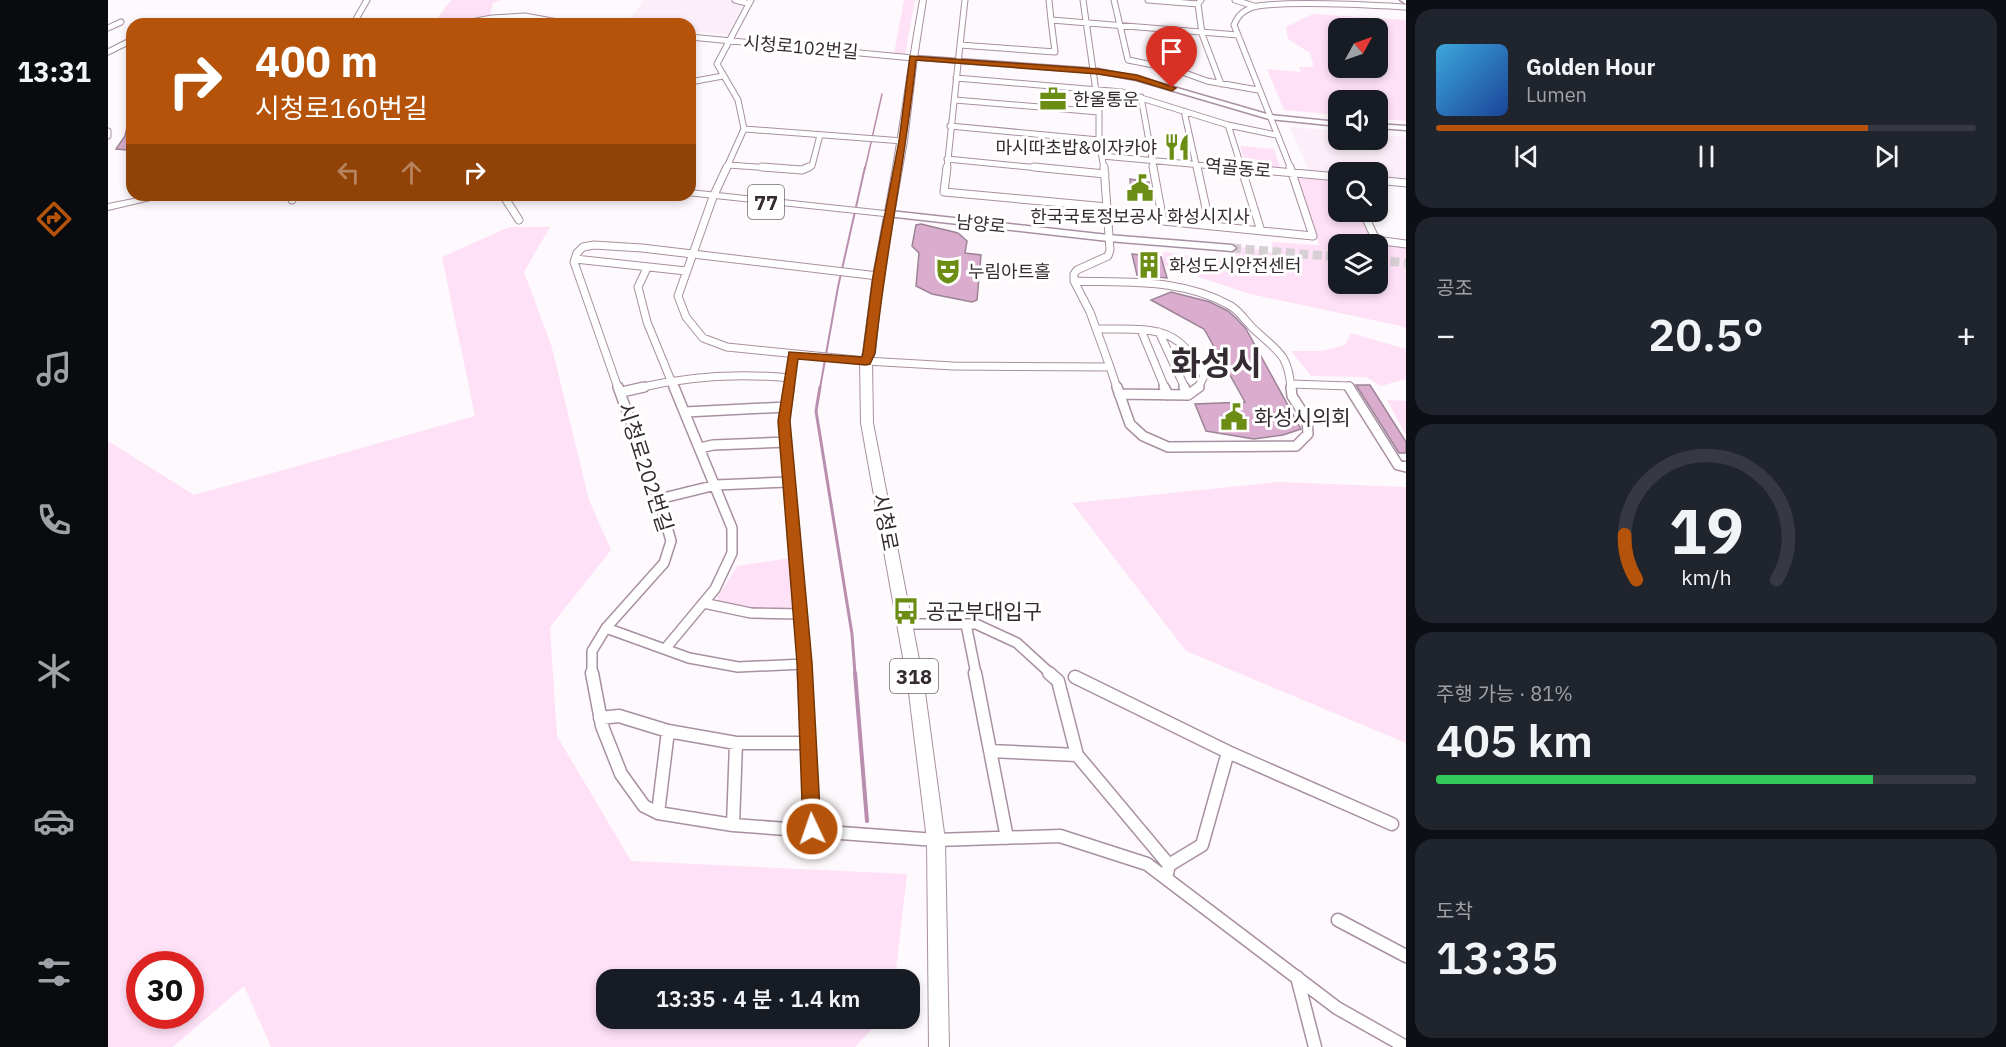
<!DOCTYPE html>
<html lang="ko">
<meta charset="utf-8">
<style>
body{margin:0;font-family:"IBM Plex Sans","Noto Sans KR",sans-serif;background:#20242c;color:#f1f3f6;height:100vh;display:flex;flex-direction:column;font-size:22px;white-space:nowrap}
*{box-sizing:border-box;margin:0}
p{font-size:20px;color:#9ea1a6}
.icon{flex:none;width:33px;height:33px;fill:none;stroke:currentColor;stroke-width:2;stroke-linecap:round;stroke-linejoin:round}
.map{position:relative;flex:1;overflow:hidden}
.sheet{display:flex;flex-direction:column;gap:9px;padding:9px;background:#0d0f14;width:600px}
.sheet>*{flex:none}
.hud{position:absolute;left:18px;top:18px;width:570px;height:183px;border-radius:18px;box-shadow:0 3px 9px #0003;background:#b45309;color:#fff;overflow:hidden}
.needle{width:39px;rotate:50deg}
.tools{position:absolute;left:1220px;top:18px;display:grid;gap:12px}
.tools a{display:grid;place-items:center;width:60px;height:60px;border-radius:12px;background:#171b24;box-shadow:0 3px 9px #0003;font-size:30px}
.speed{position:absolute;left:18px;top:951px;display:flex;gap:12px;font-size:30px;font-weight:700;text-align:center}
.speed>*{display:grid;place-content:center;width:78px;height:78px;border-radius:50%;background:#171b24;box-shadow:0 3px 9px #0003;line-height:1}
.speed .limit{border:9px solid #d22;background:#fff;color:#111}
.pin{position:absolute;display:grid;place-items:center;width:51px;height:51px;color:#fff;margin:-62px -26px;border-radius:50% 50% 50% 0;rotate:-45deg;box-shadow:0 0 6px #0007}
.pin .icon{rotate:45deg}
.me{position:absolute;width:66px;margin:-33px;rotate:357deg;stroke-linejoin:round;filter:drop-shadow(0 0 4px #0008)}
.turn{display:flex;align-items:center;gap:21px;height:126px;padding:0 30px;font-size:27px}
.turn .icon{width:78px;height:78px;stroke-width:2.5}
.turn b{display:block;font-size:42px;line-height:51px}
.lanes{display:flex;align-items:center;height:57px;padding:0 30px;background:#0003;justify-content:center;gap:30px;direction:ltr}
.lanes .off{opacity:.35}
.big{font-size:45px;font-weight:600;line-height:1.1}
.sheet .tile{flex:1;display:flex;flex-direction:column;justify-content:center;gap:9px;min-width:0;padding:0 21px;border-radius:18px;background:#20242c}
.sheet .dial{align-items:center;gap:0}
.dial svg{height:156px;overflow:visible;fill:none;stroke:#363941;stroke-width:7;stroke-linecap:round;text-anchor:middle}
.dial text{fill:#f1f3f6;stroke:none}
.song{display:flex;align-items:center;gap:18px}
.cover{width:72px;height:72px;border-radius:9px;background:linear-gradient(135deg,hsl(200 70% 55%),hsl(220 70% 35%))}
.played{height:6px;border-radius:3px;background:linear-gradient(90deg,#b45309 80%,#363941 80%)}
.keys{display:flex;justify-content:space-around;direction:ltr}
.heat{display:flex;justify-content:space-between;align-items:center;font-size:33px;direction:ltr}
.charge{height:9px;border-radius:4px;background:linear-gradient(90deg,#34c759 81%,#363941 0)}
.trip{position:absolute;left:488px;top:969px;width:324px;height:60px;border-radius:18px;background:#171b24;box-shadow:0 3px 9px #0003;font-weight:600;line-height:60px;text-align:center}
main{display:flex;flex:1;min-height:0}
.tab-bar{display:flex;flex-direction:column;width:108px;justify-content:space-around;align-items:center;background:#090b0e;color:#9ea1a6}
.tab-bar .icon{width:42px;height:42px}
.tab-bar .selected{color:#b45309}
.tab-bar b{font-size:27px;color:#f1f3f6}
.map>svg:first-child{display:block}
.built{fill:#fdeff9}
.green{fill:#ffe1f7;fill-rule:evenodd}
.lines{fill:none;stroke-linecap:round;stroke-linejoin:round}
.stream-far3{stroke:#b98eae;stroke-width:1.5}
.stream-far2{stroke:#b98eae;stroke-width:2}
.stream-far1{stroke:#b98eae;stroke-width:3}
.stream{stroke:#b98eae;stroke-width:4}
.building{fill:#daadcf;stroke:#9c8496;stroke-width:1.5}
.secondary-tunnel{stroke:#d6d0d4;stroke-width:9;stroke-dasharray:9 4.5;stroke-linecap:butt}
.street-far3-casing{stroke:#a890a2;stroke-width:7}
.street-far2-casing{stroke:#a890a2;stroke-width:9}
.street-far1-casing{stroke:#a890a2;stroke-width:12}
.street-casing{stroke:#a890a2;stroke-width:15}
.secondary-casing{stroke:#a890a2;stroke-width:3}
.primary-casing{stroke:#a890a2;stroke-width:2}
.street-far3{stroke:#fff;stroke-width:5}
.street-far2{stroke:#fff;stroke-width:7}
.street-far1{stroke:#fff;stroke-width:9}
.street{stroke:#fff;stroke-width:12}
.secondary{fill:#fff;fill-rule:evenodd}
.primary{fill:#fff;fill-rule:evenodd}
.route{fill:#b45309;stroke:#753606;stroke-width:1.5}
.labels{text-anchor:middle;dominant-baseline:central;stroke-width:6;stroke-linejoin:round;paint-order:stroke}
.far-street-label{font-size:18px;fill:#352b32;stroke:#fff}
.far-poi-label{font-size:18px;fill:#352b32;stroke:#fff;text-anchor:start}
.shield{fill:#fff;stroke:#726b70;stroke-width:1.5}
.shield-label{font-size:20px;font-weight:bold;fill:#352b32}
.poi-label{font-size:21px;fill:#352b32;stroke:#fff;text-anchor:start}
.street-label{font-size:21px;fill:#352b32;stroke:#fff}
.town-label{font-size:33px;font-weight:bold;fill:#352b32;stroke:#fff}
</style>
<main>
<nav class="tab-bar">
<b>13:31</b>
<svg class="icon selected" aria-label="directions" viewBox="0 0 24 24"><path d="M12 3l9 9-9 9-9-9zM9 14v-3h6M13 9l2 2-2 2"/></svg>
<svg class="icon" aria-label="music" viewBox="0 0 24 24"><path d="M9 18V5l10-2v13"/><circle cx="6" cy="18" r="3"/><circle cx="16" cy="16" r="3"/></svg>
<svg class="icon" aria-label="phone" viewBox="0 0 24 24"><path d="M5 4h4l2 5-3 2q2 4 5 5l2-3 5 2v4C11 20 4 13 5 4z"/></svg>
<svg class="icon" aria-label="climate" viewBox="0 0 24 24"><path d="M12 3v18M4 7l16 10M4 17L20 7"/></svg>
<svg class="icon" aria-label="car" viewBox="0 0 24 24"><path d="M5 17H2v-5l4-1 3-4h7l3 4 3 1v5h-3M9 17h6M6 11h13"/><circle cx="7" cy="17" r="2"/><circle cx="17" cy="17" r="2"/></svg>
<svg class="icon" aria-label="filters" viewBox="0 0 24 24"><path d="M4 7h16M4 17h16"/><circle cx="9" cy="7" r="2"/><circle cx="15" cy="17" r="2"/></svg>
</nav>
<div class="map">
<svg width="1298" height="1047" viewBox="0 0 1298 1047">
<rect width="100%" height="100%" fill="#fef9fc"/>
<path class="built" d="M536,0H623L636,1L622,35L582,31V24H518Z
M1182,127L1230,131V140H1269V135L1298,137V179L1269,177V172L1230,173L1201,171Z"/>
<path class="green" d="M343,0H394L385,3L382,15L325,24Z
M796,0H807L797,55L786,54Z
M1205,14L1298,20V121L1269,119V100H1230V115L1176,110L1159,69L1193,72L1191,67H1206L1202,53L1180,39L1178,27ZM1230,28H1269V68H1230Z
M1132,146L1166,149L1173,169L1138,165Z
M1189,175L1230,178V212H1250L1265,244H1267H1230V284H1269V245L1298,247V329L1293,326L1142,294L1052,264L1056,252L1130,262L1124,245L1167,253L1163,242L1211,245Z
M401,227H442L416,272L443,344L481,500L503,550L442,627L449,736L523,861L799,874L787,979L498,980V1018L774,1019L747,1047H163L136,986L65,1047H0V441L86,495L367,416L334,257ZM32,964H82V1016H32Z
M1243,333L1298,349V379L1273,386L1258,377L1203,376L1183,351H1214L1237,345Z
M1279,400L1298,401V435Z
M1171,482L1298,487V743L1078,651L964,503Z
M682,558L685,609L612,605L609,598L629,566Z"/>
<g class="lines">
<path class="stream-far3" d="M757,169L774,94"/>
<path class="stream-far2" d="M712,388L730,287L757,167"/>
<path class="stream-far1" d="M712,387L708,411L744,634L747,674"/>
<path class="stream" d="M747,673L759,821"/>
</g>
<path class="building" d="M21,119H24V147L20,150L8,149L17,136Z
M1022,179L1041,182L1042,197L1023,195Z
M813,224L850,233L859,241L857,253L873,255L869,300L864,302L824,294L808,286L811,253L804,246L808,225Z
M1024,254L1053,257L1059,278L1029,275Z
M1063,292L1102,302L1120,311L1129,319L1138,329L1193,429L1175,435L1146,439L1098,431L1087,404L1137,402L1096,329L1043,300Z
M1248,385H1262L1298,442V453H1291Z"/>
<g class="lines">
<path class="secondary-tunnel" d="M1124,248L1230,257
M1269,260L1298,263"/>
<defs>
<path id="street-far3" d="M259,0L247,21L262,24
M627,0L639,3
M857,0L852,45L947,52L943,20L1130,35
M941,0L943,20
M975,0L991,112V140L996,169
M1006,0L1020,60L1066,69L1099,81L1150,90
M1040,0L1090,4L1093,0
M1127,0L1146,6
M1090,4L1094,34L1113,84
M352,24L384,18L417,16L460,24
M0,28L13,22
M582,37L805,58
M0,52L24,40
M848,78L1014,92L1120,125L1168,135
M582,82L615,76
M1033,97L1046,169
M847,100L991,112
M1076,111L1089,169
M1120,125L1134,169
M842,126L991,140
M636,129L795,141
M0,131V136
M994,156L1138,169
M839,159L942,169
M620,165L676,169
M618,169L636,129L630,100L609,64L643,0
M697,169L704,166L712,135
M839,169L852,45
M1183,169L1126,25C1130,15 1135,11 1145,7C1175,0 1262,5 1298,7"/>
<path id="street-far2" d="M619,167L605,197L570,296L578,317L595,338L619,347L758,361L845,366L1002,367L1009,388
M654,167L694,170L701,167
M839,167L836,192L999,207
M926,167L997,174
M996,167L1002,250L1000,256L969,270L966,274V281L982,312L1002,367
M1045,167L1055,221L1205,236L1182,167
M1089,167L1102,226
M1121,167L1230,177
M1133,167L1153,231
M1269,180L1298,183
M182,195L184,200
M395,195L411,220
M1255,212L1268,240L1298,244
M467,259L578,271
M539,268L530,287L539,322L566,388
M966,281C1020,283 1074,278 1123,306C1133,312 1140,325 1149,332C1172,353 1180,355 1183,388
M988,329C1041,330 1070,322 1096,376L1090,388
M1033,330L1057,388
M1051,332L1077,388
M1183,384L1241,386L1242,388
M510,388L466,262L469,253L475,247L486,245L534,248L770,276
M530,388C580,376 631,373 682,378
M680,388L685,354"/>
<path id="street-far1" d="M681,387L676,421L696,674
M1009,387L1022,424L1035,436L1060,447L1188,446L1200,434L1199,419L1184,396L1183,387
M1056,387L1060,395
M1076,387L1080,395
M1241,387L1290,465L1298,467
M514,392L536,387
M1011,394L1080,395L1091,387
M577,412L678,407
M592,448L605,445L678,442
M551,499L608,485L680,482
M595,603L643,613L692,614
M797,624H868L909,643L943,674
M858,624L868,674
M498,628L581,658L630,667L696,664
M557,649L607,589L624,553V528L566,387
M484,674V651L498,628L556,563L563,541L551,499L510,387"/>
<path id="street" d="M484,673L494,726L513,774L536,806L550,813L625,825L828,840L952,836L1039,864L1229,1008L1298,1047
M696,673L704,829
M867,673L899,838
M941,673L950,681L969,755L1061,865L1058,878
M967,677L1120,752L1284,824
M492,718L511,716L560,731L628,743H700
M882,751L969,755
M550,813L560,731
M625,825L628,743
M1061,865L1094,845L1120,752
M1230,920L1298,956
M1189,977L1207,1047"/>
<path id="secondary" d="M1292,0H1298V4Z
M805,56L990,69L1031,77L1162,115L1230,122V126L1161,119L1028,80L990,73L803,59L802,58Z
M1269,124L1298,126V130L1269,128Z
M782,211L1000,235L1124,245L1128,248L1124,251L1000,241L779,216V212Z"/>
<path id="primary" d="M812,0H818L809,58L799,141L775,276L767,353L764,361L765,423L816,685L837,840L841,1047H821L819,840L800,685L753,423L752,361L755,353L765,276L776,216L579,195H582V190L777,211C791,141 799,70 812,0Z
M45,195H64L0,210V204Z"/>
</defs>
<use href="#street-far3" class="street-far3-casing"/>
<use href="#street-far2" class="street-far2-casing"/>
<use href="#street-far1" class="street-far1-casing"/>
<use href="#street" class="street-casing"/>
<use href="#secondary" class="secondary-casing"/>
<use href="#primary" class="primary-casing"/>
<use href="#street-far3" class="street-far3"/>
<use href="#street-far2" class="street-far2"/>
<use href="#street-far1" class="street-far1"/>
<use href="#street" class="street"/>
<use href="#secondary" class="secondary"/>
<use href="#primary" class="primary"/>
</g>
<path class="route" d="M802,56L990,69L1029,75L1068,88L1064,91L1028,80L990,74L808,60C798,158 777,255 767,353L762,364L758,365L690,359L682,421L704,663L713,829L710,835L704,838L698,835L695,829L689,663L670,421L681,352L754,357L755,353L765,276L791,141Z"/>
<defs>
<symbol id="office-bare" viewBox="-9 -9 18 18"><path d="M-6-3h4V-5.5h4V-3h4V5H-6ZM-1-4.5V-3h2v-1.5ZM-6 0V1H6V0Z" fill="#6c8d13" stroke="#fff" stroke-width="2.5" paint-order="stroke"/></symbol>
<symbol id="restaurant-bare" viewBox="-9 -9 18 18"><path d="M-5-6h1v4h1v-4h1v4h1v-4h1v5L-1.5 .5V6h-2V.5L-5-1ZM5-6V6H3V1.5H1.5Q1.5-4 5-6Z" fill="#6c8d13" stroke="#fff" stroke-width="2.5" paint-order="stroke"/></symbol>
<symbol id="civic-bare" viewBox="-9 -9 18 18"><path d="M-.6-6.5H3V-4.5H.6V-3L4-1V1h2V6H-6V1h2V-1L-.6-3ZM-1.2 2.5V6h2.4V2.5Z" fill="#6c8d13" stroke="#fff" stroke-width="2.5" paint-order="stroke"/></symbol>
<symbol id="building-bare" viewBox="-9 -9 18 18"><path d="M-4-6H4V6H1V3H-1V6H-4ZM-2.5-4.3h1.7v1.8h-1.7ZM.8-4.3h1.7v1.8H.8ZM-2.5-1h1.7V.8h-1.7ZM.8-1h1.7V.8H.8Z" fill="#6c8d13" stroke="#fff" stroke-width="2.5" paint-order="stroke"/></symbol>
<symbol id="theatre-bare" viewBox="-9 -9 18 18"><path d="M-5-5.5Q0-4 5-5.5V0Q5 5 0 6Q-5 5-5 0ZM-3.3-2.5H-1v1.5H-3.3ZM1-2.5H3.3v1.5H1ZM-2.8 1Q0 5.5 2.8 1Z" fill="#6c8d13" stroke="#fff" stroke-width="2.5" paint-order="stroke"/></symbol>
<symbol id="bus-bare" viewBox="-9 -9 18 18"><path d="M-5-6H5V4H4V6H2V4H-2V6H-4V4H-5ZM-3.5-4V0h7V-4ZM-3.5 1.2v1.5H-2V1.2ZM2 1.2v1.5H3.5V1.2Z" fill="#6c8d13" stroke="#fff" stroke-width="2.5" paint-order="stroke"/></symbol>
</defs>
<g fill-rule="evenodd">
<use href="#office-bare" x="926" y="80" width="38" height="38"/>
<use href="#restaurant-bare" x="1050" y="128" width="38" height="38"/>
<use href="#civic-bare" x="1013" y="169" width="38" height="38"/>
<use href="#building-bare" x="1022" y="246" width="38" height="38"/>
<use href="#theatre-bare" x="821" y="252" width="38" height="38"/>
<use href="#civic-bare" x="1107" y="398" width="38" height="38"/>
<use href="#bus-bare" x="779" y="592" width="38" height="38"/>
</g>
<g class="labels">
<g class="far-street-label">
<text transform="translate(693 47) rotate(5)">시청로102번길</text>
<text transform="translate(1130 168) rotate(5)">역골동로</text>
<text transform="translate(873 224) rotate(6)">남양로</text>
</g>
<g class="far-poi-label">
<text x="965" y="99">한울통운</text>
<text x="1049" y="147" text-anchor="end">마시따초밥&amp;이자카야</text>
<text x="1032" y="216" text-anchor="middle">한국국토정보공사 화성시지사</text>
<text x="1061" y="265">화성도시안전센터</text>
<text x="860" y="271">누림아트홀</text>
</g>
<g class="shield">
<rect x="640" y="185" width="36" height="34" rx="4.5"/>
<rect x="782" y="659" width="48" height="34" rx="4.5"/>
</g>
<g class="shield-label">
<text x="658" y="202">77</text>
<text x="806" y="676">318</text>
</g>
<g class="poi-label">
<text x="1146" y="417">화성시의회</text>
<text x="818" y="611">공군부대입구</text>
</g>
<g class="street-label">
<text transform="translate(538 467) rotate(72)">시청로202번길</text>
<text transform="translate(778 522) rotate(79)">시청로</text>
</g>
<g class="town-label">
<text x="1108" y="362">화성시</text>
</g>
</g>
</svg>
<div class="tools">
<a><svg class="needle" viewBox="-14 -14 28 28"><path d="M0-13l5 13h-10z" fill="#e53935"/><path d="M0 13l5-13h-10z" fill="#9ea1a6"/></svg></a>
<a><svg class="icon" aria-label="sound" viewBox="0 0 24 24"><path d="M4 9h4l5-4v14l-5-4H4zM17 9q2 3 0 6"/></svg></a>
<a><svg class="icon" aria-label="search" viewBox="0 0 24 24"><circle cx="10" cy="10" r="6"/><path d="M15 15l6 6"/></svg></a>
<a><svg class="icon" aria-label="layers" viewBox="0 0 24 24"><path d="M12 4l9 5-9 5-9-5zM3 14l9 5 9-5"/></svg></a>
</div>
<div class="speed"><div class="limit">30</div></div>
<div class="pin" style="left:1064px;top:88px;background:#d93025"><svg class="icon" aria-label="arrive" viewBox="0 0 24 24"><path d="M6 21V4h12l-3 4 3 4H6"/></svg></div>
<svg class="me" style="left:704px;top:829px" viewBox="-20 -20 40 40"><circle r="17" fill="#b45309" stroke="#fff" stroke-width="3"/><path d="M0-11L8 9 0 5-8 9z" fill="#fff"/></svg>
<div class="trip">13:35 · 4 분 · 1.4 km</div>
<div class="hud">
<div class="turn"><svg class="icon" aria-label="right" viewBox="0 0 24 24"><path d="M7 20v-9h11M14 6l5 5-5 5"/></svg><div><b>400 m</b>시청로160번길</div></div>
<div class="lanes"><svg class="icon off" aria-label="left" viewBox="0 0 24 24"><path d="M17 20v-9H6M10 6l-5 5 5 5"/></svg><svg class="icon off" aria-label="ahead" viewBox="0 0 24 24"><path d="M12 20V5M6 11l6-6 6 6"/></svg><svg class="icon" aria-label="right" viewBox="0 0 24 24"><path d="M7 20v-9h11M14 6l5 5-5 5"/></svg></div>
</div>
</div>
<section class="sheet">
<div class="tile">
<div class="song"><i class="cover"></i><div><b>Golden Hour</b><p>Lumen</p></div></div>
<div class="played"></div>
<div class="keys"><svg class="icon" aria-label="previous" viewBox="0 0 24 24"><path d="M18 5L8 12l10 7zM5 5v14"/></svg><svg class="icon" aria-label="pause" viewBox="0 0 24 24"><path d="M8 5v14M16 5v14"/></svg><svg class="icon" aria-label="next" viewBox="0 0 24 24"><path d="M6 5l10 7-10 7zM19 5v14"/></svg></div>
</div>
<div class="tile"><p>공조</p>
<div class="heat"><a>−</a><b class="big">20.5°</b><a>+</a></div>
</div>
<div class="tile dial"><svg viewBox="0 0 100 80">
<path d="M14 69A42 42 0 1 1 86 69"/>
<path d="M14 69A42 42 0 0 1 8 46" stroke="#b45309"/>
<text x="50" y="56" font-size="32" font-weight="700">19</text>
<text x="50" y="72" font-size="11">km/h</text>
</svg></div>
<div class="tile"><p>주행 가능 · 81%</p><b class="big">405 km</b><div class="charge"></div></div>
<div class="tile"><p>도착</p><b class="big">13:35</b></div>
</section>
</main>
